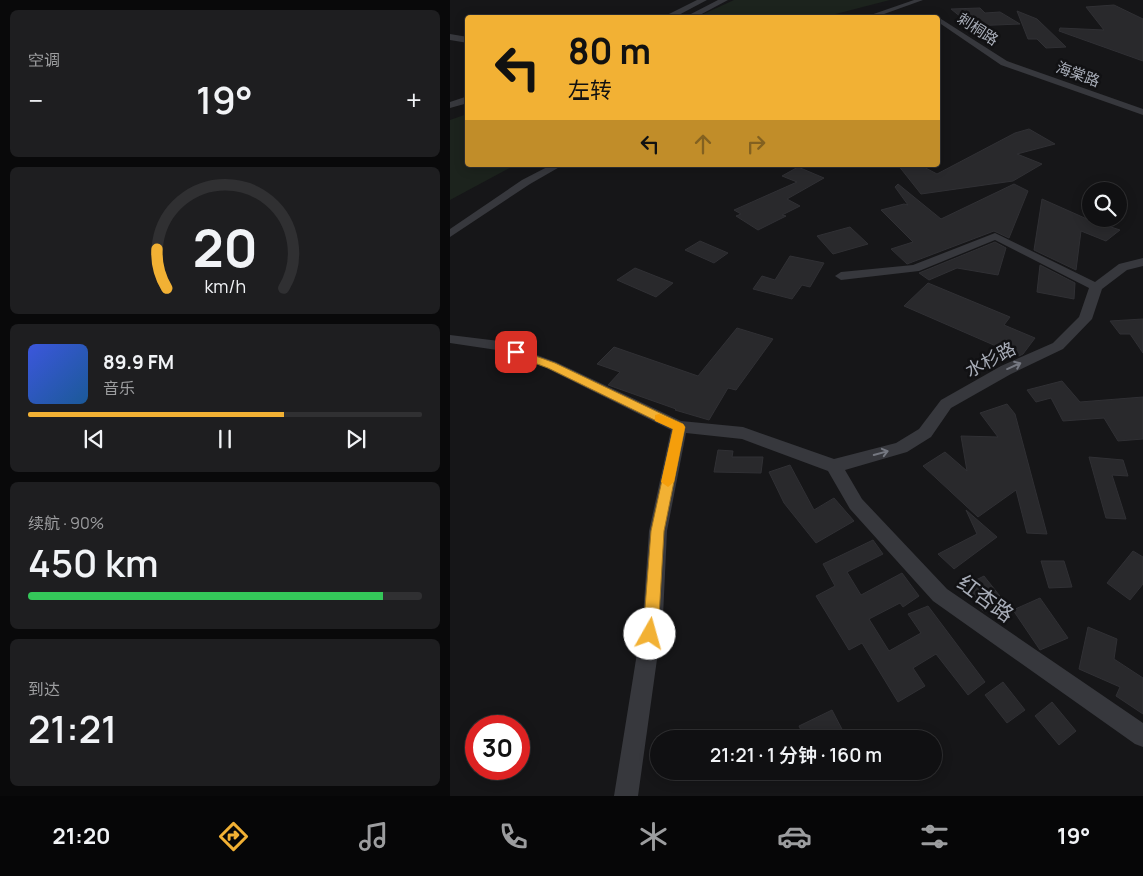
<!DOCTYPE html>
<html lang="zh">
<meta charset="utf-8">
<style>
body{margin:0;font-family:Manrope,"Noto Sans SC",sans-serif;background:#1e1e20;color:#f1f3f6;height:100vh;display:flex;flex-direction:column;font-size:19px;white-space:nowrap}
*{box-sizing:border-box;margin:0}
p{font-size:16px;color:#9c9d9f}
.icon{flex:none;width:28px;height:28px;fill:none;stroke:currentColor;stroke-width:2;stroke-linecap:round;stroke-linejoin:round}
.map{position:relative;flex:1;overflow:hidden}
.panel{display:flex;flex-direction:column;gap:10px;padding:10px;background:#09090a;width:450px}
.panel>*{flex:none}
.hud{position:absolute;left:15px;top:15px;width:475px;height:152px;border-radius:5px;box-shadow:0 2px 12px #0003,0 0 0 1px #303032;background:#f2b134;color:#111;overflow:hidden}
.controls{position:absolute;left:632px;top:182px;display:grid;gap:10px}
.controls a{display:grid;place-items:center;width:45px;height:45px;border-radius:50%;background:#101012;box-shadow:0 2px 12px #0003,0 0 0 1px #303032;font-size:25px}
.speed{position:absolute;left:15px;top:715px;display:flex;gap:10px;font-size:25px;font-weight:700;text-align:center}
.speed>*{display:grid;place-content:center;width:65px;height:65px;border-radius:50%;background:#101012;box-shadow:0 2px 12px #0003,0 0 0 1px #303032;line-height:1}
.speed .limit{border:8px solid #d22;background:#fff;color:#111}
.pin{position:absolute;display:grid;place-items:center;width:42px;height:42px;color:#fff;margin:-21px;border-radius:10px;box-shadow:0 2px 8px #0006}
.me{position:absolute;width:55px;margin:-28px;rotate:7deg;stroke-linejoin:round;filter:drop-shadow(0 0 4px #0008)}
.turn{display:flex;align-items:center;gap:18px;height:105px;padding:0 20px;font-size:22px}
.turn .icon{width:65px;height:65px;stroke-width:2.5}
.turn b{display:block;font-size:35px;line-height:42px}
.lanes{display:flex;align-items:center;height:48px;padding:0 20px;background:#0003;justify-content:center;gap:25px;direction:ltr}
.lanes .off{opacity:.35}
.big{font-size:38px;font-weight:600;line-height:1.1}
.panel .card{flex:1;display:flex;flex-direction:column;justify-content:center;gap:8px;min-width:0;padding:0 18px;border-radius:8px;background:#1e1e20}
.panel .dial{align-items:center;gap:0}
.dial svg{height:130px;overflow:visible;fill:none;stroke:#303032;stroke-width:7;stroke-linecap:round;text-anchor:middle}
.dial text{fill:#f1f3f6;stroke:none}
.song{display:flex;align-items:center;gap:15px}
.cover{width:60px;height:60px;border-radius:8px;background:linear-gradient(135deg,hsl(230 70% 55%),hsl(210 70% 35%))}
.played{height:5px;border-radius:2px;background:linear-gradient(90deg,#f2b134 65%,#303032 65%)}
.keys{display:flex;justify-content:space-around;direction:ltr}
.heat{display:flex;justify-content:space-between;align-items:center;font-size:28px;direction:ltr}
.charge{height:8px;border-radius:4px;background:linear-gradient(90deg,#34c759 90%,#303032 0)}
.trip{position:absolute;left:200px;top:730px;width:292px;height:50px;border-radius:25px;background:#101012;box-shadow:0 2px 12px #0003,0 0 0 1px #303032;font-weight:600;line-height:50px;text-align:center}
.tabs{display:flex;height:80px;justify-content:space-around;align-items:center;background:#060607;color:#9c9d9f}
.tabs .icon{width:35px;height:35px}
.tabs .on{color:#f2b134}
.tabs b{font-size:22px;color:#f1f3f6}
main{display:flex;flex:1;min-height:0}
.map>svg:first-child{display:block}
.green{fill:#1c231d}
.building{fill:#29292c;stroke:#303034}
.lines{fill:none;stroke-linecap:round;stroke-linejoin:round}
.minor{fill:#37383d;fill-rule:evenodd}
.tertiary{fill:#37383d;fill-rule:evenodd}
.oneway{stroke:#757881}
.route{fill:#f2b134;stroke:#9d7322}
.slow{fill:#f59e0b}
.labels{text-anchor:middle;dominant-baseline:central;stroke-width:5;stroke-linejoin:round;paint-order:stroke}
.far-street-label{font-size:15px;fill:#a8adb8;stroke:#111113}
.street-label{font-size:18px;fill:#a8adb8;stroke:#111113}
.near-street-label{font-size:21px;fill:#a8adb8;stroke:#111113}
</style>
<main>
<section class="panel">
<div class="card"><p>空调</p>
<div class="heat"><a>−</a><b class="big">19°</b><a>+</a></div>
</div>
<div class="card dial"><svg viewBox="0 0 100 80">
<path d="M14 69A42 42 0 1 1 86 69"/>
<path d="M14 69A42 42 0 0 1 8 45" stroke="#f2b134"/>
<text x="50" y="56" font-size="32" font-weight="700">20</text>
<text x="50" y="72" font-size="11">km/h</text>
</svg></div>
<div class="card">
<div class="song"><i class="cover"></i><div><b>89.9 FM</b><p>音乐</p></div></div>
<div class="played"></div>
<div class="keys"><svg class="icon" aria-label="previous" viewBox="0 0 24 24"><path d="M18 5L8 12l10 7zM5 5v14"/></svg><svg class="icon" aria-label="pause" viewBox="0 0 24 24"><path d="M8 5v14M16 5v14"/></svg><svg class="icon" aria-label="next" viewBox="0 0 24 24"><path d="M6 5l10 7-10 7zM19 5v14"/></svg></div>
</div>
<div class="card"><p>续航 · 90%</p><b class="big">450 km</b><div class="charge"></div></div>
<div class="card"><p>到达</p><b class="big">21:21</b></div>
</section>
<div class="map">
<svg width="693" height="796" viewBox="0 0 693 796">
<rect width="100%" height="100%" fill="#161618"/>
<path class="green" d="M284,0H440L374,17H247Z
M17,114L18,165H65L0,200V120Z"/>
<path class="building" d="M664,5L693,19V61L609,31L610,28L654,30L636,7Z
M530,8L535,13L550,12L570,24L522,26L501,9Z
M567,11L587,19L616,47L596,48L587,39H578Z
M579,129L605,144L567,154L592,164L563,181L471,194L448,165H470L487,174L565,133Z
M348,167L374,178L337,199L350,206L332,215L336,216L308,230L286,216L291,214L284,210L347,182L332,176Z
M448,184L491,219L564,184L578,191L559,238L544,231L457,264L441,249L463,242L431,210L454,204L458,205L445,187Z
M592,199L637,219L670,230L656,241L631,231L626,270L584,250Z
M400,227L418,244L383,254L367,236Z
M250,241L278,253L264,263L235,250Z
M545,242L556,248L548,275L507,268L479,280L469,273Z
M340,256L374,263L360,287L352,285L342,299L303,289L312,276L325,280Z
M590,265L625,283L624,299L587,292Z
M185,268L223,283L206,297L167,280Z
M478,283L560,317L554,325L585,338L573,354L569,356L454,306Z
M693,319V353L680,334H670L660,321Z
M287,328L323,339L286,390L278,388L259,420L225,410L226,409L158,385L170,372L147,364L164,347L248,376Z
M612,381L630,402L693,397V439L668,441L654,418L613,421L601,398L586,402L577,390Z
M557,404L565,414L597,534L577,533L566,490L528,517L473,466L495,452L517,471L511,436L548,437L530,413Z
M268,450L283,451L282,457H313L311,473L264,472Z
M639,457L673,460L678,476L662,475L676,519L656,518Z
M340,465L364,510L384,498L404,521L366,543L334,503L319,472Z
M516,510L547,537L504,569L488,554L527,534Z
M423,540L433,554L397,572L411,595L452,573L469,596L453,607L450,603L419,619L439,651L471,633L458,614L478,606L535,682L518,695L486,654L463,668L475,686L448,702L412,643L399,650L366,596L385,586L373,564Z
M683,551L693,557V584L680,600L657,583Z
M591,561H614L622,587L599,588Z
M534,576L553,600L533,611L514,586Z
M590,598L618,638L590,650L563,610Z
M638,627L667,639L664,659L693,678V714L666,696L670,687L629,669Z
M553,682L575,710L557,723L535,695Z
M602,702L626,731L609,745L585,716Z
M382,710L395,735L388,739H355L349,726Z"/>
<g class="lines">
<path class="minor" d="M464,0H473L423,18H412Z
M488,17L557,61L693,109V115L551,65L488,22L486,18Z
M101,165H113L80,184L0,237V229L72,180Z
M545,233L645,282L669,264L693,258V266L677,270L652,289L642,319L613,349L561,374L501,408L481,437L457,452L395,470L412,499L497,589L693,723V747L685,744L483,601L400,509L378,471L292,439L236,433L217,531L213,616L188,796H164L193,616L199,531L221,430L96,368L47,350L0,343V335L49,341L106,362L231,421L293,427L384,459L446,443L469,429L491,400L551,366L603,343L629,317L639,288L545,240L469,271L391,280L385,276L391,272L463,265Z"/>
<path class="tertiary" d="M247,0H257L223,18H211Z
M268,0H278L246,17L239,15Z
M0,34L18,37V43L0,40Z
M18,96V103L0,108V102Z"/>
</g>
<defs><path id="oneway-shaft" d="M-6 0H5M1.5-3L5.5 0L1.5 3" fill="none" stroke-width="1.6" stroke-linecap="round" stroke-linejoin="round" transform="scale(1.25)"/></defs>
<g class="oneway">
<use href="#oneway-shaft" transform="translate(564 366) rotate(-24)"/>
<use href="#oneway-shaft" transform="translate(431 453) rotate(-15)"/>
</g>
<path class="route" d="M66,349L105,363L233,424L235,427L214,531L208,634L206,640L200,642L195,640L193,634L201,531L223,429L98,368L63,355V350Z"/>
<path class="slow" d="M209,414L233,424L235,427L224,482L218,487L211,482L223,429L205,421V415Z"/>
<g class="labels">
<g class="far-street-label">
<text transform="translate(528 29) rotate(33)">刺桐路</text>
<text transform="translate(628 74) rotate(20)">海棠路</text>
</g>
<g class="street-label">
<text transform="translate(540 359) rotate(-28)">水杉路</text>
</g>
<g class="near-street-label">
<text transform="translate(536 598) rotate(36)">红杏路</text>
</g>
</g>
</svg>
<div class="controls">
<a><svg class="icon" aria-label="search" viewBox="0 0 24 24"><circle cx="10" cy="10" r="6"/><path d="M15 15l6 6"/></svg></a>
</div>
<div class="speed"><div class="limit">30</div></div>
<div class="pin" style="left:66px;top:352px;background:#d93025"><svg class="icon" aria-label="arrive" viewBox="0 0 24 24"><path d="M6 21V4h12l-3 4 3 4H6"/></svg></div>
<svg class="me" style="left:200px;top:634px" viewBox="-20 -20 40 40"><circle r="19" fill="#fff"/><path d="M0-13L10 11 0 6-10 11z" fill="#f2b134"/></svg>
<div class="trip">21:21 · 1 分钟 · 160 m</div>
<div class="hud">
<div class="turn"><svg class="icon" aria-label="left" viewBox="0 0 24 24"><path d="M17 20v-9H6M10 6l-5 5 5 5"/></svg><div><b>80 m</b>左转</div></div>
<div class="lanes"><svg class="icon" aria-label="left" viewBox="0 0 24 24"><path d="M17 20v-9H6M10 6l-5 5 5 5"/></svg><svg class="icon off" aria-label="ahead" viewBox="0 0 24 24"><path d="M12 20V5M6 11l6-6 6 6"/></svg><svg class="icon off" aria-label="right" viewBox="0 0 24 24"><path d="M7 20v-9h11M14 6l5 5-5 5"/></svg></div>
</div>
</div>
</main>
<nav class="tabs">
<b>21:20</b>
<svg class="icon on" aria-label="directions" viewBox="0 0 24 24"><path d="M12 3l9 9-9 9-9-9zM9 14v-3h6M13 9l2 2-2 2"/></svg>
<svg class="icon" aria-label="music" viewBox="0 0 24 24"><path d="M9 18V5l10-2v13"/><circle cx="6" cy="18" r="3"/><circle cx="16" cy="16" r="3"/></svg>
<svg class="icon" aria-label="phone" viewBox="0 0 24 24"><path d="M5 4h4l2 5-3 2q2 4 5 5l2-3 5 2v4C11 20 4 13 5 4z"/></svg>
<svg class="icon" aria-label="climate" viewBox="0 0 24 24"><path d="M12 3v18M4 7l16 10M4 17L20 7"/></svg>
<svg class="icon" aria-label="car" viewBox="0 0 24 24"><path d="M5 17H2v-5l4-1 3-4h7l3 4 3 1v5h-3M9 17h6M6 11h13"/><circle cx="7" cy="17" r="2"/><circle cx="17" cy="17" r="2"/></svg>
<svg class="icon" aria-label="filters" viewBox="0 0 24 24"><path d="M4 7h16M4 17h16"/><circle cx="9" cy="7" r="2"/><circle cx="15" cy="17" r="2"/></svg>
<b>19°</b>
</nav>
